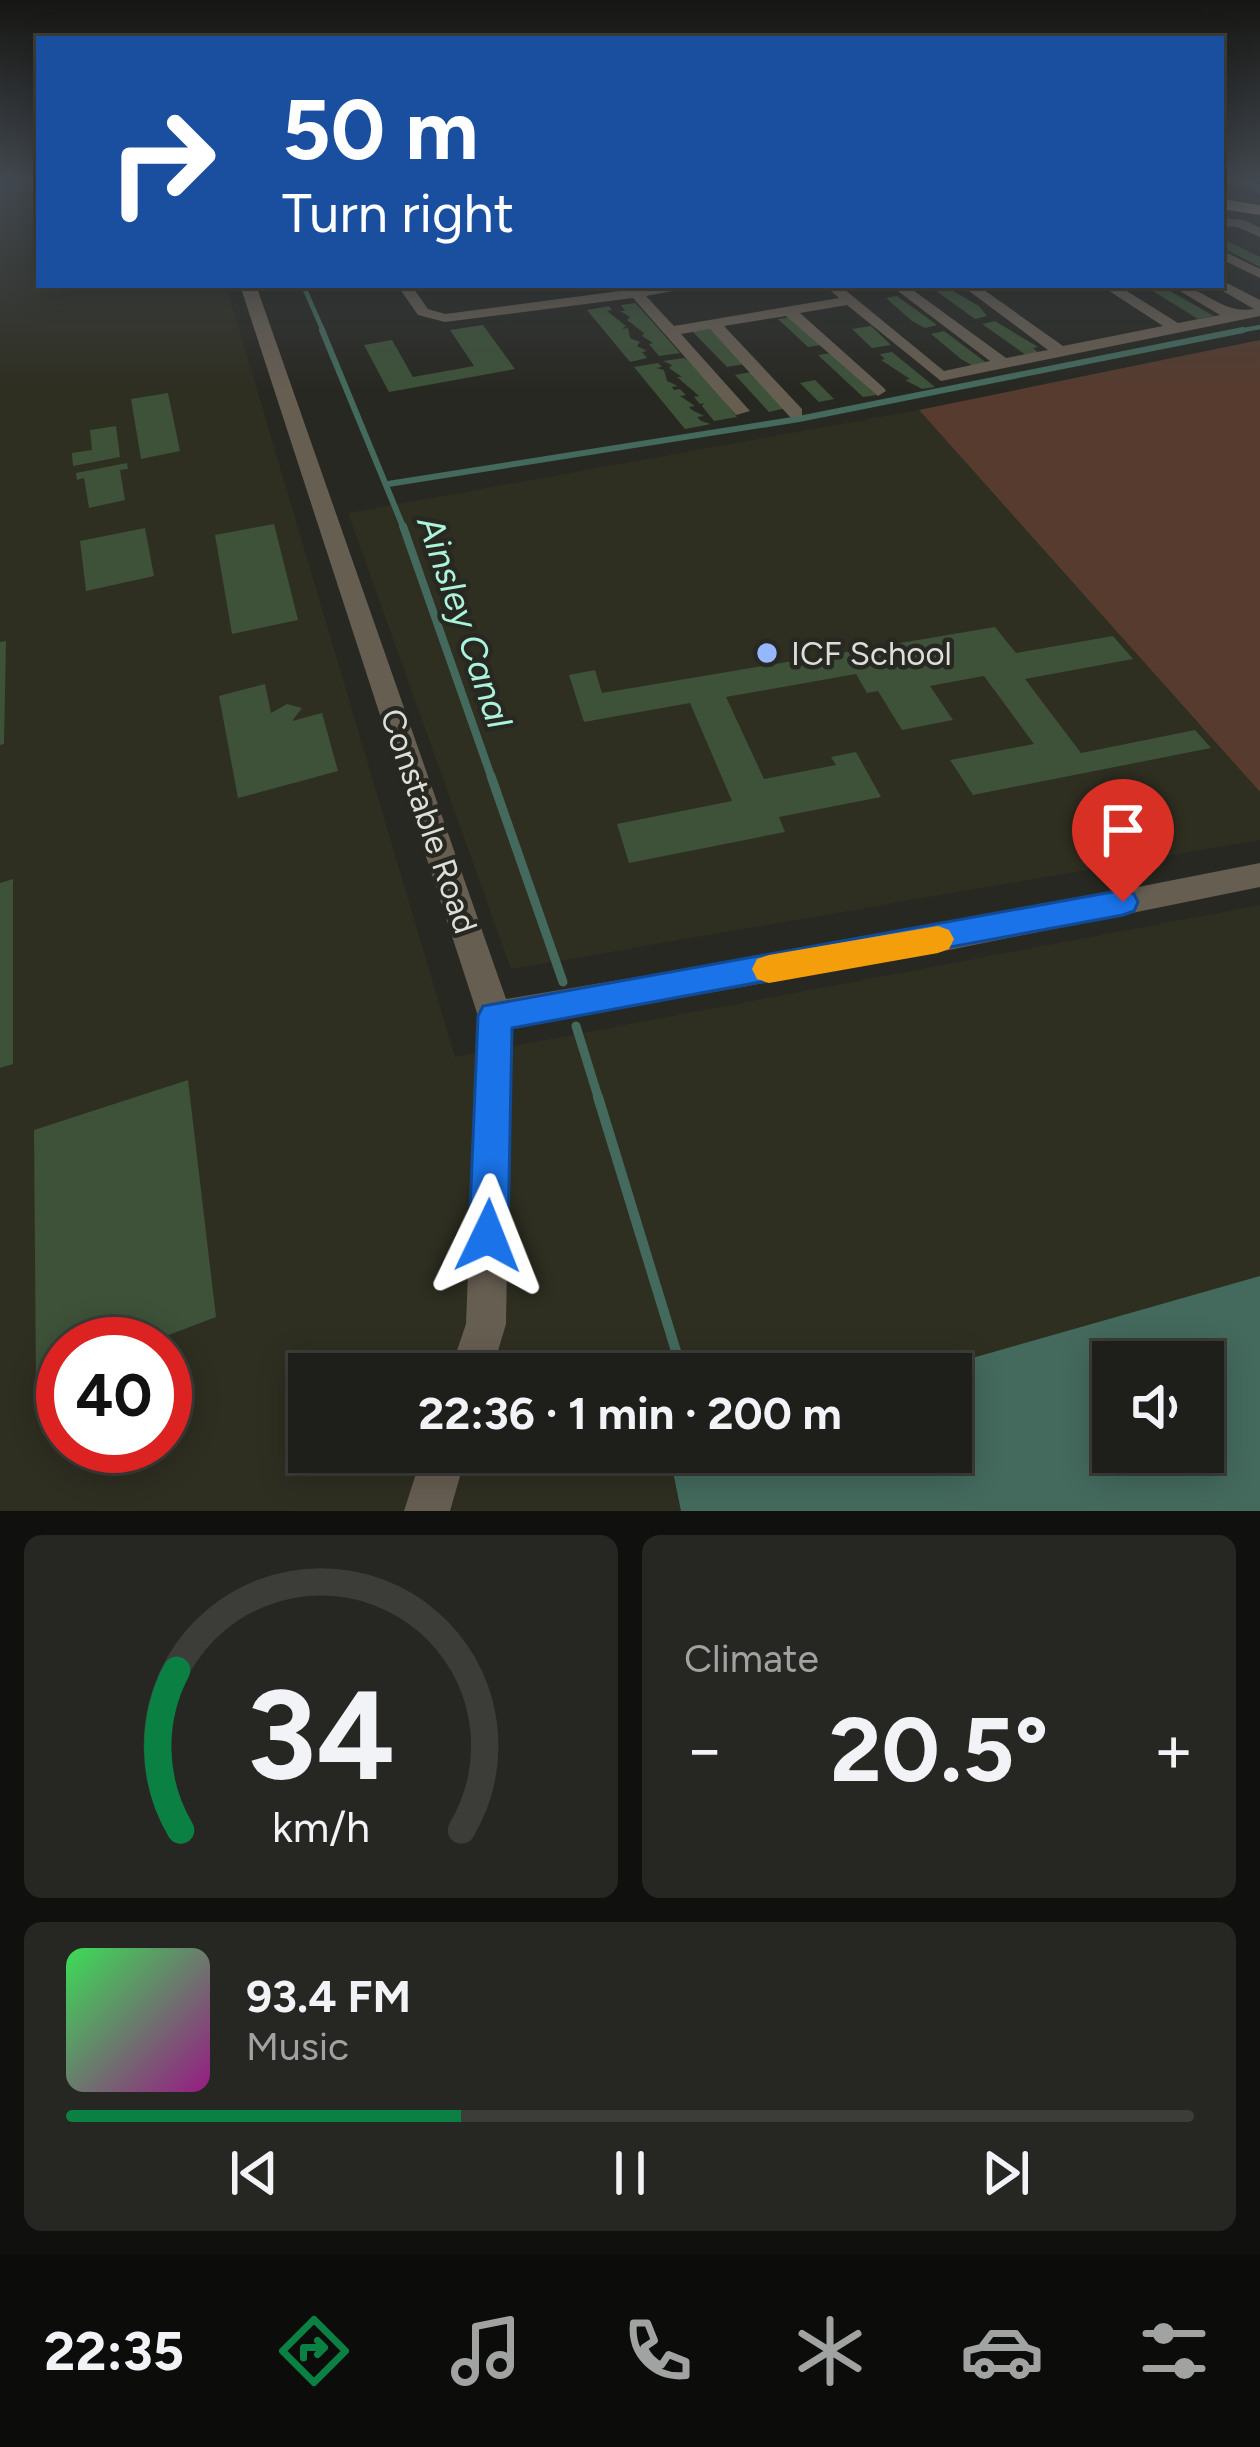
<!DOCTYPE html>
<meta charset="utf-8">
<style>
body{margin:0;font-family:Figtree,sans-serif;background:#262723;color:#f1f3f6;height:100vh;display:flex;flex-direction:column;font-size:45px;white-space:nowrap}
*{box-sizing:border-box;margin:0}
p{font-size:39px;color:#a1a2a2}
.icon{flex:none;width:66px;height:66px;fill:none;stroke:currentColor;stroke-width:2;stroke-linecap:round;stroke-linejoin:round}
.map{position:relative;height:1511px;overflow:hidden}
.side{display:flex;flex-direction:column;gap:24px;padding:24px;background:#10100e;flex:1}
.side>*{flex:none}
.banner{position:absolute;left:36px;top:36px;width:1188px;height:252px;border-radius:0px;box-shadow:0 6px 30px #0003,0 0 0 3px #3c3c39;background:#1a4fa0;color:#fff;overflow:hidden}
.controls{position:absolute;left:1092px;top:1341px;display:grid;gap:24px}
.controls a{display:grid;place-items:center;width:132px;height:132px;border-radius:0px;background:#1e1e1a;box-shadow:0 6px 30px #0003,0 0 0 3px #3c3c39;font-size:60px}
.speed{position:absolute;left:36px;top:1317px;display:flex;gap:24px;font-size:60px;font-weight:700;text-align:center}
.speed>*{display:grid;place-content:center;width:156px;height:156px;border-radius:50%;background:#1e1e1a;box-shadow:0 6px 30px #0003,0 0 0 3px #3c3c39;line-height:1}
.speed .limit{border:18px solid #d22;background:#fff;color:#111}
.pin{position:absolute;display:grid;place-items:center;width:102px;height:102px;color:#fff;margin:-123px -51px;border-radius:50% 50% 50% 0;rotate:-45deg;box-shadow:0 0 12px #0007}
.pin .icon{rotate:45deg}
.me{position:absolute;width:132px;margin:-66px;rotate:2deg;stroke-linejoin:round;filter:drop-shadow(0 0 9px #0008)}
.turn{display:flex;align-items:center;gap:42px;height:252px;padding:0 48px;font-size:54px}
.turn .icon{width:156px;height:156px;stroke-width:2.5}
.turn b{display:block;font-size:84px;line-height:102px}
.big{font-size:90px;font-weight:700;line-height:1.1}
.side .widget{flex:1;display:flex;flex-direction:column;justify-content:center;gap:18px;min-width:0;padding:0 42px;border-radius:18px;background:#262723}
.side .dial{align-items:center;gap:0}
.dial svg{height:312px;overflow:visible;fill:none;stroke:#3c3c39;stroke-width:7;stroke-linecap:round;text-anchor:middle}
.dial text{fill:#f1f3f6;stroke:none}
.song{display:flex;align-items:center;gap:36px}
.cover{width:144px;height:144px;border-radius:18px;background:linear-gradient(135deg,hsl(130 70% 55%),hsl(310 70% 35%))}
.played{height:12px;border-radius:6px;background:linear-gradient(90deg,#0b8043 35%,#3c3c39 35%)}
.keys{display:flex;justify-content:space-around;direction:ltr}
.heat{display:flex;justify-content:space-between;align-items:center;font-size:66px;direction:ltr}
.side .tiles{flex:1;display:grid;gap:24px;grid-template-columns:1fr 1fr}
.widget:last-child{grid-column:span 2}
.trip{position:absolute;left:288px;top:1353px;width:684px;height:120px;border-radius:0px;background:#1e1e1a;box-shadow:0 6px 30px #0003,0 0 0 3px #3c3c39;font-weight:700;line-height:120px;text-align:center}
.menu{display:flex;height:192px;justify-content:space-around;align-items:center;background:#0c0c0a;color:#a1a2a2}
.menu .icon{width:84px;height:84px}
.menu .active{color:#0b8043}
.menu b{font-size:54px;color:#f1f3f6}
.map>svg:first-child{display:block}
.built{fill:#2e2e21;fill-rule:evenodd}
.green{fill:#563b2e}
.water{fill:#446a5d;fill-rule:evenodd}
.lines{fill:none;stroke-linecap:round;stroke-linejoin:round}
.stream-far4{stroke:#446a5d;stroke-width:4.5}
.stream-far3{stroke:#446a5d;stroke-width:6}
.stream-far2{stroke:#446a5d;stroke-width:8}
.stream-far1{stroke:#446a5d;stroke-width:9}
.stream{stroke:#446a5d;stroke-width:10}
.building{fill:#3d5239}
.minor{fill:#675e52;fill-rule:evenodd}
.tertiary{fill:#675e52;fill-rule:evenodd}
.primary{fill:#a5947b;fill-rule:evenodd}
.route{fill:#1a73e8;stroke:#114b97;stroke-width:3}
.slow{fill:#f59e0b}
.poi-dot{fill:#96b6fd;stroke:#282822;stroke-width:4.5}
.labels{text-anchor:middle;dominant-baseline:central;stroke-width:9;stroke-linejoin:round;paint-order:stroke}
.poi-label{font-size:33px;fill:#deded9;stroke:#282822;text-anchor:start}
.street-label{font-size:33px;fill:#deded9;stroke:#282822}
.water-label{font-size:36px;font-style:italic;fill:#acf3db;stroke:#282822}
</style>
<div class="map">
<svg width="1260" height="1511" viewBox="0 0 1260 1511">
<rect width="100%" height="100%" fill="#282822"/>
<path class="built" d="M0,180H39V285H226L455,1057L1260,905V1511H0ZM63,1344H165V1446H63ZM1113,1362H1203V1452H1113ZM309,1374H951V1452H309Z
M919,410L1260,792V840L511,969L348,513Z"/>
<path class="green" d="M1260,340V792L919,410Z"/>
<path class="water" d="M1260,1276V1511H681L669,1452H951V1374H916ZM1113,1362H1203V1452H1113Z"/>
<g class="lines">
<path class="stream-far4" d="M303,285L324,333
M1228,333L1260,327"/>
<path class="stream-far3" d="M322,330L404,529
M388,484L799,419L1243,330"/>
<path class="stream-far2" d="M403,526L492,779"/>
<path class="stream-far1" d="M491,776L563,982
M576,1026L599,1100"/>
<path class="stream" d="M598,1097L683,1374"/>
</g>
<path class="building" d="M1225,240L1260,257V267L1221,247Z
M1163,287L1214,316L1198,319L1153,291Z
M948,288L979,306L987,316L975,319L935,290Z
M897,296L937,325L925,328L912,321L886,298Z
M635,303L641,309L680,353L659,356L649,344L653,343L642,336L644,333L627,320L630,317L620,311H625L621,305Z
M609,306L612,310L607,311L626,326L622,329L628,328L630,338L640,342L637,346L647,351L642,352L647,358L630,362L587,310Z
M791,317L821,345L808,347L778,319Z
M995,321L1038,347L1033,348L1039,353L1026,355L982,324Z
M483,325L515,369L389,392L364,345L392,340L413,377L474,366L450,330Z
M871,326L891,345L872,348L852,329Z
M709,328L745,364L727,367L692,331Z
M944,331L988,364L975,367L961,359L931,334Z
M892,352L935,387L922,389L905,380L910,379L881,360L885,359L880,354Z
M831,353L877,395L863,397L818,355Z
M684,358L694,364L737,417L714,421L702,406L704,403L700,404L694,397L699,396L677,377H682L669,368L672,365L663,361Z
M658,363L662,367L656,368L664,370L667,381L678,386L672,387L674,390L680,389L686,395L680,396L695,406L689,407L692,410L704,416L697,417L701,421L711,424L685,429L634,367Z
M751,372L786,408L769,412L735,375Z
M815,380L834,399L819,402L800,383Z
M168,393L180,451L141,459L131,399Z
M116,426L120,457L73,466L72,453L92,450L90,430Z
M127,463L128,469L120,470L125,500L89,508L84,478L77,480L76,473Z
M274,524L298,620L232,634L215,535Z
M145,528L154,576L86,591L80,541Z
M995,627L1016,653L1113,636L1133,659L1025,679L1081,753L1195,730L1211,748L973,795L950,760L1034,744L984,676L930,686L953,720L902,730L878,691L867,693L856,674L726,697L764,779L836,765L831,757L856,752L881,797L779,817L785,832L629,863L617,824L732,801L690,703L584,722L569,675L595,670L602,693Z
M6,641L4,744L0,745V642Z
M265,684L271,713L287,704L302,708L292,721L322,713L338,771L238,798L219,696Z
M13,879V1064L0,1068V883Z
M188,1080L216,1317L145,1344H63V1376L36,1386L34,1130Z"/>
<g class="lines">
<path class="minor" d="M1235,180H1249L1260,185V194Z
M1221,218L1244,220L1260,228V237L1237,227L1221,226Z
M1221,250L1260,269V278L1221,259Z
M1221,280L1260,300V316L941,381L847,305L800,313L884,388L886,391L878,396L786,316L724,326L802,409V417H790L710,329L681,334L750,411L736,415L633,298L445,322L418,315L397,285H411L428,309L445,314L665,285H704L646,296L674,326L839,298L824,285H839L944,371L990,361L890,285H906L1006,358L1048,350L961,285H977L1063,346L1163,326L1100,285H1117L1178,323L1220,315L1170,285C1205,285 1220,315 1254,309L1216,287Z"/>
<path class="tertiary" d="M240,285H256L506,999L939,926L1260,863V887L939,952L511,1028L506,1324L491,1374H449L466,1324L478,1016Z
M423,1452H467L450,1511H404Z"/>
<path class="primary" d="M1221,199L1260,205V215L1221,209Z"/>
</g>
<linearGradient id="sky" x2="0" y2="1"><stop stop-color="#161613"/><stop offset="0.46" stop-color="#42484f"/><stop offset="1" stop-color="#42484f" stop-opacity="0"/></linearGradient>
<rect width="1260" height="391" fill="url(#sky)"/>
<path class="route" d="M1123,890L1134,894L1138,902L1134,911L1123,915L512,1028L508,1236L502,1250L488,1256L475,1250L469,1236L478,1016L483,1006Z"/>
<path class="slow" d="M938,926L949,930L954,939L949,949L938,953L769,983L757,979L752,969L757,959L769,955Z"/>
<circle class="poi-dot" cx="767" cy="653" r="12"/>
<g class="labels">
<g class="poi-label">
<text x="791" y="653">ICF School</text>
</g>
<g class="street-label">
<text transform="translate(429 821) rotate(71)">Constable Road</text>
</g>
<g class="water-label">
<text transform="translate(465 622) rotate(71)">Ainsley Canal</text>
</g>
</g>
</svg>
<div class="controls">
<a><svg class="icon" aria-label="sound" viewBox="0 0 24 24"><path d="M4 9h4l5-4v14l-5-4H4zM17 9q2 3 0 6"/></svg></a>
</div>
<div class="speed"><div class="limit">40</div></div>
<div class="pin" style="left:1123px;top:902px;background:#d93025"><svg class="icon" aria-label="arrive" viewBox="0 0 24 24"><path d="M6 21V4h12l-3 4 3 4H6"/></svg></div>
<svg class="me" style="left:488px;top:1236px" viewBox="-20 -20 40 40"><path d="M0-17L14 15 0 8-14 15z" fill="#1a73e8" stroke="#fff" stroke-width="4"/></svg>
<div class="trip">22:36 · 1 min · 200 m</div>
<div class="banner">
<div class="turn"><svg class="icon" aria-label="right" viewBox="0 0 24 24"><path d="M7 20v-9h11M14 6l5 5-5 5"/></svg><div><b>50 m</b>Turn right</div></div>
</div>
</div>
<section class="side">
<div class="tiles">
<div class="widget dial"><svg viewBox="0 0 100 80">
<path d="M14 69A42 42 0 1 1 86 69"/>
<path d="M14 69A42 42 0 0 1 13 28" stroke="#0b8043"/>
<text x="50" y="56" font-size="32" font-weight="700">34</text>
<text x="50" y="72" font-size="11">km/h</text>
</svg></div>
<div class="widget"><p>Climate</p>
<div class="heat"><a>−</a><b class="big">20.5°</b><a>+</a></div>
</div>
<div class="widget">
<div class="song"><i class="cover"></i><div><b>93.4 FM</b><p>Music</p></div></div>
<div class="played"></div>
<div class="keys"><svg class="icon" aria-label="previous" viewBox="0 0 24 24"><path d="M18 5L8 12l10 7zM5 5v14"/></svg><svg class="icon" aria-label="pause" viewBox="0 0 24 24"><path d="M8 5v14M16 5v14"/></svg><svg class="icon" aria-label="next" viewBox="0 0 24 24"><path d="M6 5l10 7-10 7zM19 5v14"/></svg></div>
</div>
</div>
</section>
<nav class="menu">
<b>22:35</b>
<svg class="icon active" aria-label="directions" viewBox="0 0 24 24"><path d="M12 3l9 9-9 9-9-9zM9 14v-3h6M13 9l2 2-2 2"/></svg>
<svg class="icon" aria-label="music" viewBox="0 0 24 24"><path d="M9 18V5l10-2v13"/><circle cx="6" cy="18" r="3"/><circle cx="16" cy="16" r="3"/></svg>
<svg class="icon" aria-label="phone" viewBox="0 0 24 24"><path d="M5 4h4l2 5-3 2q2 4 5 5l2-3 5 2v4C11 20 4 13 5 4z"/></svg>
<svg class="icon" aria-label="climate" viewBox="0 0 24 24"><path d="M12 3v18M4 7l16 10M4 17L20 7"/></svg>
<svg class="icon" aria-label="car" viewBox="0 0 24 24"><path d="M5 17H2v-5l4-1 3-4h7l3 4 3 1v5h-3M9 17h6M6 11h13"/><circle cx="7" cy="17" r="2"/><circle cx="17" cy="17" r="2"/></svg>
<svg class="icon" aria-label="filters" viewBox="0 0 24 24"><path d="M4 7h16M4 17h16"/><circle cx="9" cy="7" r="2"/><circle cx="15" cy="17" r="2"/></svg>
</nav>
